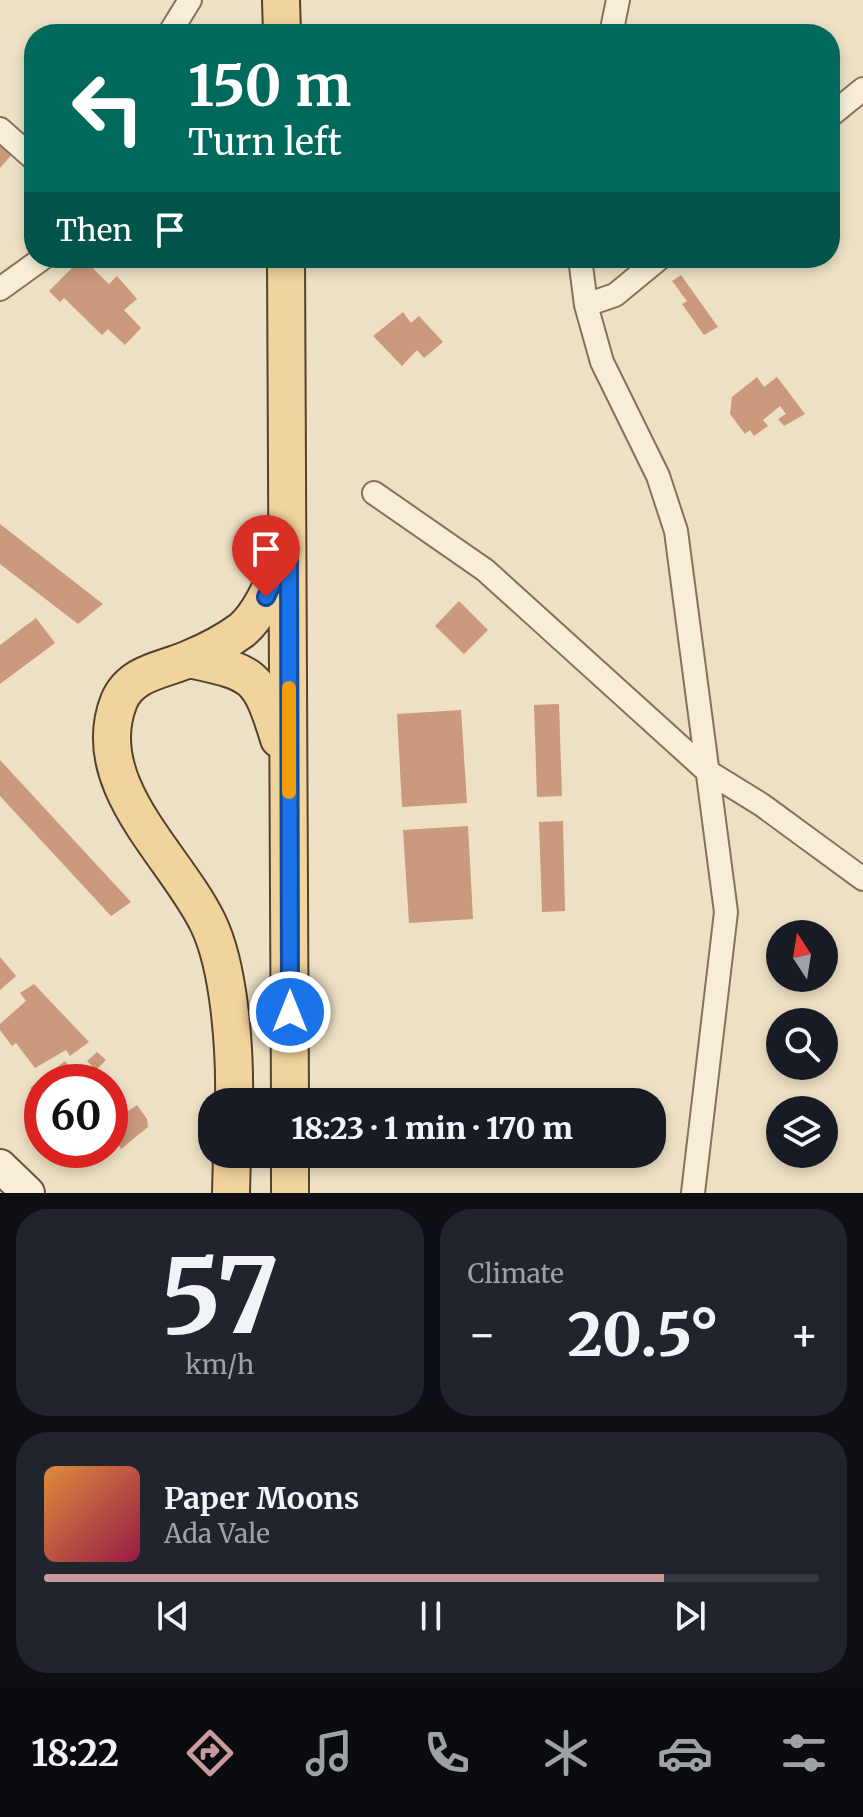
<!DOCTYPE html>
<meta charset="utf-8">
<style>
body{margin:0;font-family:Merriweather,serif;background:#20242c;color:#f1f3f6;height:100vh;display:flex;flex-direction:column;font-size:30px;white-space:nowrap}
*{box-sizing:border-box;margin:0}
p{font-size:26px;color:#9ea1a6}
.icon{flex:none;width:44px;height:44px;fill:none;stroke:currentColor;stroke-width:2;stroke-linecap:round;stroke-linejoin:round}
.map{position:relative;height:1193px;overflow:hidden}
.sheet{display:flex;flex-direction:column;gap:16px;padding:16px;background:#0d0f14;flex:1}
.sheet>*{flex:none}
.hud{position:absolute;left:24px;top:24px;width:816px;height:244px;border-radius:32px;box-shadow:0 4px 12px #0003;background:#00695c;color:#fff;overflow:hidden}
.needle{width:52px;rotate:348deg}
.controls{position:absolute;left:766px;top:920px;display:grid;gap:16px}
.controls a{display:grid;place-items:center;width:72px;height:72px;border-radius:50%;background:#171b24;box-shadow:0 4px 12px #0003;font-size:40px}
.speed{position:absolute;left:24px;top:1064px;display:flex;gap:16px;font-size:40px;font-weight:700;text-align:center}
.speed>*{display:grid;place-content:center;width:104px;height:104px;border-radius:50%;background:#171b24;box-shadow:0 4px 12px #0003;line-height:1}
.speed .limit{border:12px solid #d22;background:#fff;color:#111}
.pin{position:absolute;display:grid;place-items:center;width:68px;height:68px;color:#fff;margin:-82px -34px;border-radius:50% 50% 50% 0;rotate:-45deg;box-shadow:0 0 8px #0007}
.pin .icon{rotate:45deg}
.me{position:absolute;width:88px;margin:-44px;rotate:0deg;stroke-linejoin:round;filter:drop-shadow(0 0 6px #0008)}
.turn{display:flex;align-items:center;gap:28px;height:168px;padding:0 32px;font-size:36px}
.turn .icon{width:104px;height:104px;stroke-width:2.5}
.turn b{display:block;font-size:56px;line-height:68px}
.then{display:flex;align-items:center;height:76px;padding:0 32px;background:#0003;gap:16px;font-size:30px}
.big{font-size:60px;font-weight:800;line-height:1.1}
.sheet .tile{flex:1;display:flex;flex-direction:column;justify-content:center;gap:12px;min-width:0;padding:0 28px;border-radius:32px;background:#20242c}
.sheet .dial{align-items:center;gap:0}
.dial b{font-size:104px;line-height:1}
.song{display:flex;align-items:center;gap:24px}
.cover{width:96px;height:96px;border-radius:12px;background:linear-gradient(135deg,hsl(30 70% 55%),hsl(340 70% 35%))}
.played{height:8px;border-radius:4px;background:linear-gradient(90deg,#c8999d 80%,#363941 80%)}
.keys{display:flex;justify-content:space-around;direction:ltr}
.heat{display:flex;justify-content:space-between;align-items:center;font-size:44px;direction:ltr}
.sheet .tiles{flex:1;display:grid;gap:16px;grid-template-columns:1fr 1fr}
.tile:last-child{grid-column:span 2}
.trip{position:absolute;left:198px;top:1088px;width:468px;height:80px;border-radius:32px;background:#171b24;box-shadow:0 4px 12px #0003;font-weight:800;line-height:80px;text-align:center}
.menu{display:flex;height:128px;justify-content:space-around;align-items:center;background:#090b0e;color:#9ea1a6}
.menu .icon{width:56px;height:56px}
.menu .current{color:#c8999d}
.menu b{font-size:36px;color:#f1f3f6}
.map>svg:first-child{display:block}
.building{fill:#cb997b}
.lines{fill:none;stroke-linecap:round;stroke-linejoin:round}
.minor-casing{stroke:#88715b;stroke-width:26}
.secondary-casing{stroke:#6a523e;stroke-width:36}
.primary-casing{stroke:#56402f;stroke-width:40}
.minor{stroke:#f8edd7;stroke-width:22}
.secondary{stroke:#f8edd7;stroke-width:32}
.primary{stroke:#f0d39d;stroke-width:36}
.route-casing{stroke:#114b97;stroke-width:20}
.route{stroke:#1a73e8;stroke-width:14}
.slow{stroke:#f59e0b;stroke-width:14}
</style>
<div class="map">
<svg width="863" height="1193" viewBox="0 0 863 1193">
<rect width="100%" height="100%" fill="#ede0c4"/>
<path class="building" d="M0,140L14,152L0,168Z
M82,258L109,284L117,276L137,299L124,310L141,328L125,345L108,329L102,335L64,298L60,302L49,291Z
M681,275L718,327L704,335L682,304L687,301L672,281Z
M403,312L411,323L419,316L443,342L424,358L417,350L402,366L373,336Z
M757,377L764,387L777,377L805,414L784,426L778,419L786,414L780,406L763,420L768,426L754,436L750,430L745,434L730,414L732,397Z
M0,524L103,604L78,624L0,564Z
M459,601L488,630L464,654L435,626Z
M36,618L55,643L0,684V645Z
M559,704L562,796L537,797L534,705Z
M461,710L467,803L402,807L397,714Z
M0,760L131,902L111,916L0,796Z
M563,821L565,911L542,912L539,822Z
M468,826L473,919L409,923L403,830Z
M0,957L16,976L0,990Z
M34,984L89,1042L70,1056L66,1050L35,1068L16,1043L12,1046L0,1030V1024L26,1001L20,993Z
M97,1052L106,1060L96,1070L87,1061Z
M65,1061L75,1074L82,1068L92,1082H42V1103L30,1088Z
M137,1105L147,1119L148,1127L121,1149L110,1132L123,1121L121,1116Z"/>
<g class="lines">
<defs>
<path id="minor" d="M169,34L190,0
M611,34L618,0
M830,116L863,89
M0,129L34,159
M580,258L586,305L602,362L658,476L676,531L726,912L693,1193
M0,289L43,258
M586,305L615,295L660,258
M374,493L485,570L707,771L762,805L863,879"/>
<path id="secondary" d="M0,1166L28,1193"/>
<path id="primary" d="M281,0L282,34
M286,258L290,1102
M189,659C254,673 259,674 279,739
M234,1102C235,1052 230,968 208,923C176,856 86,784 119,701C131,672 164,670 189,659C206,652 227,641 242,630C262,613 274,580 284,557
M290,1154V1193
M231,1193L232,1154"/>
</defs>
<use href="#minor" class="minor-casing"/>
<use href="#secondary" class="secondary-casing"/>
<use href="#primary" class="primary-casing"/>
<use href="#minor" class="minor"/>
<use href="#secondary" class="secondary"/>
<use href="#primary" class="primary"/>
</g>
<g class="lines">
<defs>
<path id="route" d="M266,597L289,548L290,1012"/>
</defs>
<use href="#route" class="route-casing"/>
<use href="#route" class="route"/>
<path class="slow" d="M289,688V792"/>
</g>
</svg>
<div class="controls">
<a><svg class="needle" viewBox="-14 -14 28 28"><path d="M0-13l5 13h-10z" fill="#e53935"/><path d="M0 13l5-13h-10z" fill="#9ea1a6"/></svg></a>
<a><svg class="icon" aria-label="search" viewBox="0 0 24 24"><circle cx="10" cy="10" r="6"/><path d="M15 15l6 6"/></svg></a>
<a><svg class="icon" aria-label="layers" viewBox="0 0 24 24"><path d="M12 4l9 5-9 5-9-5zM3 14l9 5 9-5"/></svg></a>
</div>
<div class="speed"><div class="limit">60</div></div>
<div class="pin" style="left:266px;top:597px;background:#d93025"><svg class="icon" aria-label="arrive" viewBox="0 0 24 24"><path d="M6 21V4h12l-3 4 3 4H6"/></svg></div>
<svg class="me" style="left:290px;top:1012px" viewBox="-20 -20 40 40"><circle r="17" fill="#1a73e8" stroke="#fff" stroke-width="3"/><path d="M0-11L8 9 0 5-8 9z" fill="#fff"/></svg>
<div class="trip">18:23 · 1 min · 170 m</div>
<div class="hud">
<div class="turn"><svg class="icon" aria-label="left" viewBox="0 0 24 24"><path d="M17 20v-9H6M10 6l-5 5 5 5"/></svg><div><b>150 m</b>Turn left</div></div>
<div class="then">Then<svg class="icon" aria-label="arrive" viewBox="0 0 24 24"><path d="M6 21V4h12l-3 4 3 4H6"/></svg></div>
</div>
</div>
<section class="sheet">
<div class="tiles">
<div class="tile dial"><b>57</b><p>km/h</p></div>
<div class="tile"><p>Climate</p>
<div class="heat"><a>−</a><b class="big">20.5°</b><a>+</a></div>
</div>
<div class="tile">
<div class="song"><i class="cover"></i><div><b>Paper Moons</b><p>Ada Vale</p></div></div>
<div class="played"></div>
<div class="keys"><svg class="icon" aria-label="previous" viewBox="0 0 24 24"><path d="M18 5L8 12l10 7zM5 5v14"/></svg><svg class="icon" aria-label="pause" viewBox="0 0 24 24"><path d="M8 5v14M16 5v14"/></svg><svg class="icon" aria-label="next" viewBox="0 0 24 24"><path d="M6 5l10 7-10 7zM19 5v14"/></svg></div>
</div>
</div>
</section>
<nav class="menu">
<b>18:22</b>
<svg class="icon current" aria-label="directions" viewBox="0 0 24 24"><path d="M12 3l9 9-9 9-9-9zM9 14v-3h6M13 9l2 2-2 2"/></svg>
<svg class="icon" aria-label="music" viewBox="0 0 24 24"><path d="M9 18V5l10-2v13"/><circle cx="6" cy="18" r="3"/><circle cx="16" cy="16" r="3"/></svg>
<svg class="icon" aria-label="phone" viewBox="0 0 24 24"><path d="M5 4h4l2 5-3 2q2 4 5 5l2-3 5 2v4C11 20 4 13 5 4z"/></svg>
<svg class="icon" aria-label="climate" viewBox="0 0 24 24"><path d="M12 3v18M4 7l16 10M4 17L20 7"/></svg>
<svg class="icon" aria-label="car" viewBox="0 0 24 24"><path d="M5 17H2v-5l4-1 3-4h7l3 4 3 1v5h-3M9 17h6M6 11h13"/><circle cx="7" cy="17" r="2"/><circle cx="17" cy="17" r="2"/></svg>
<svg class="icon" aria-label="filters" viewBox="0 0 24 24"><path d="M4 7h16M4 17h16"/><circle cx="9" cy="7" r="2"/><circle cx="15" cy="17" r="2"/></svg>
</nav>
